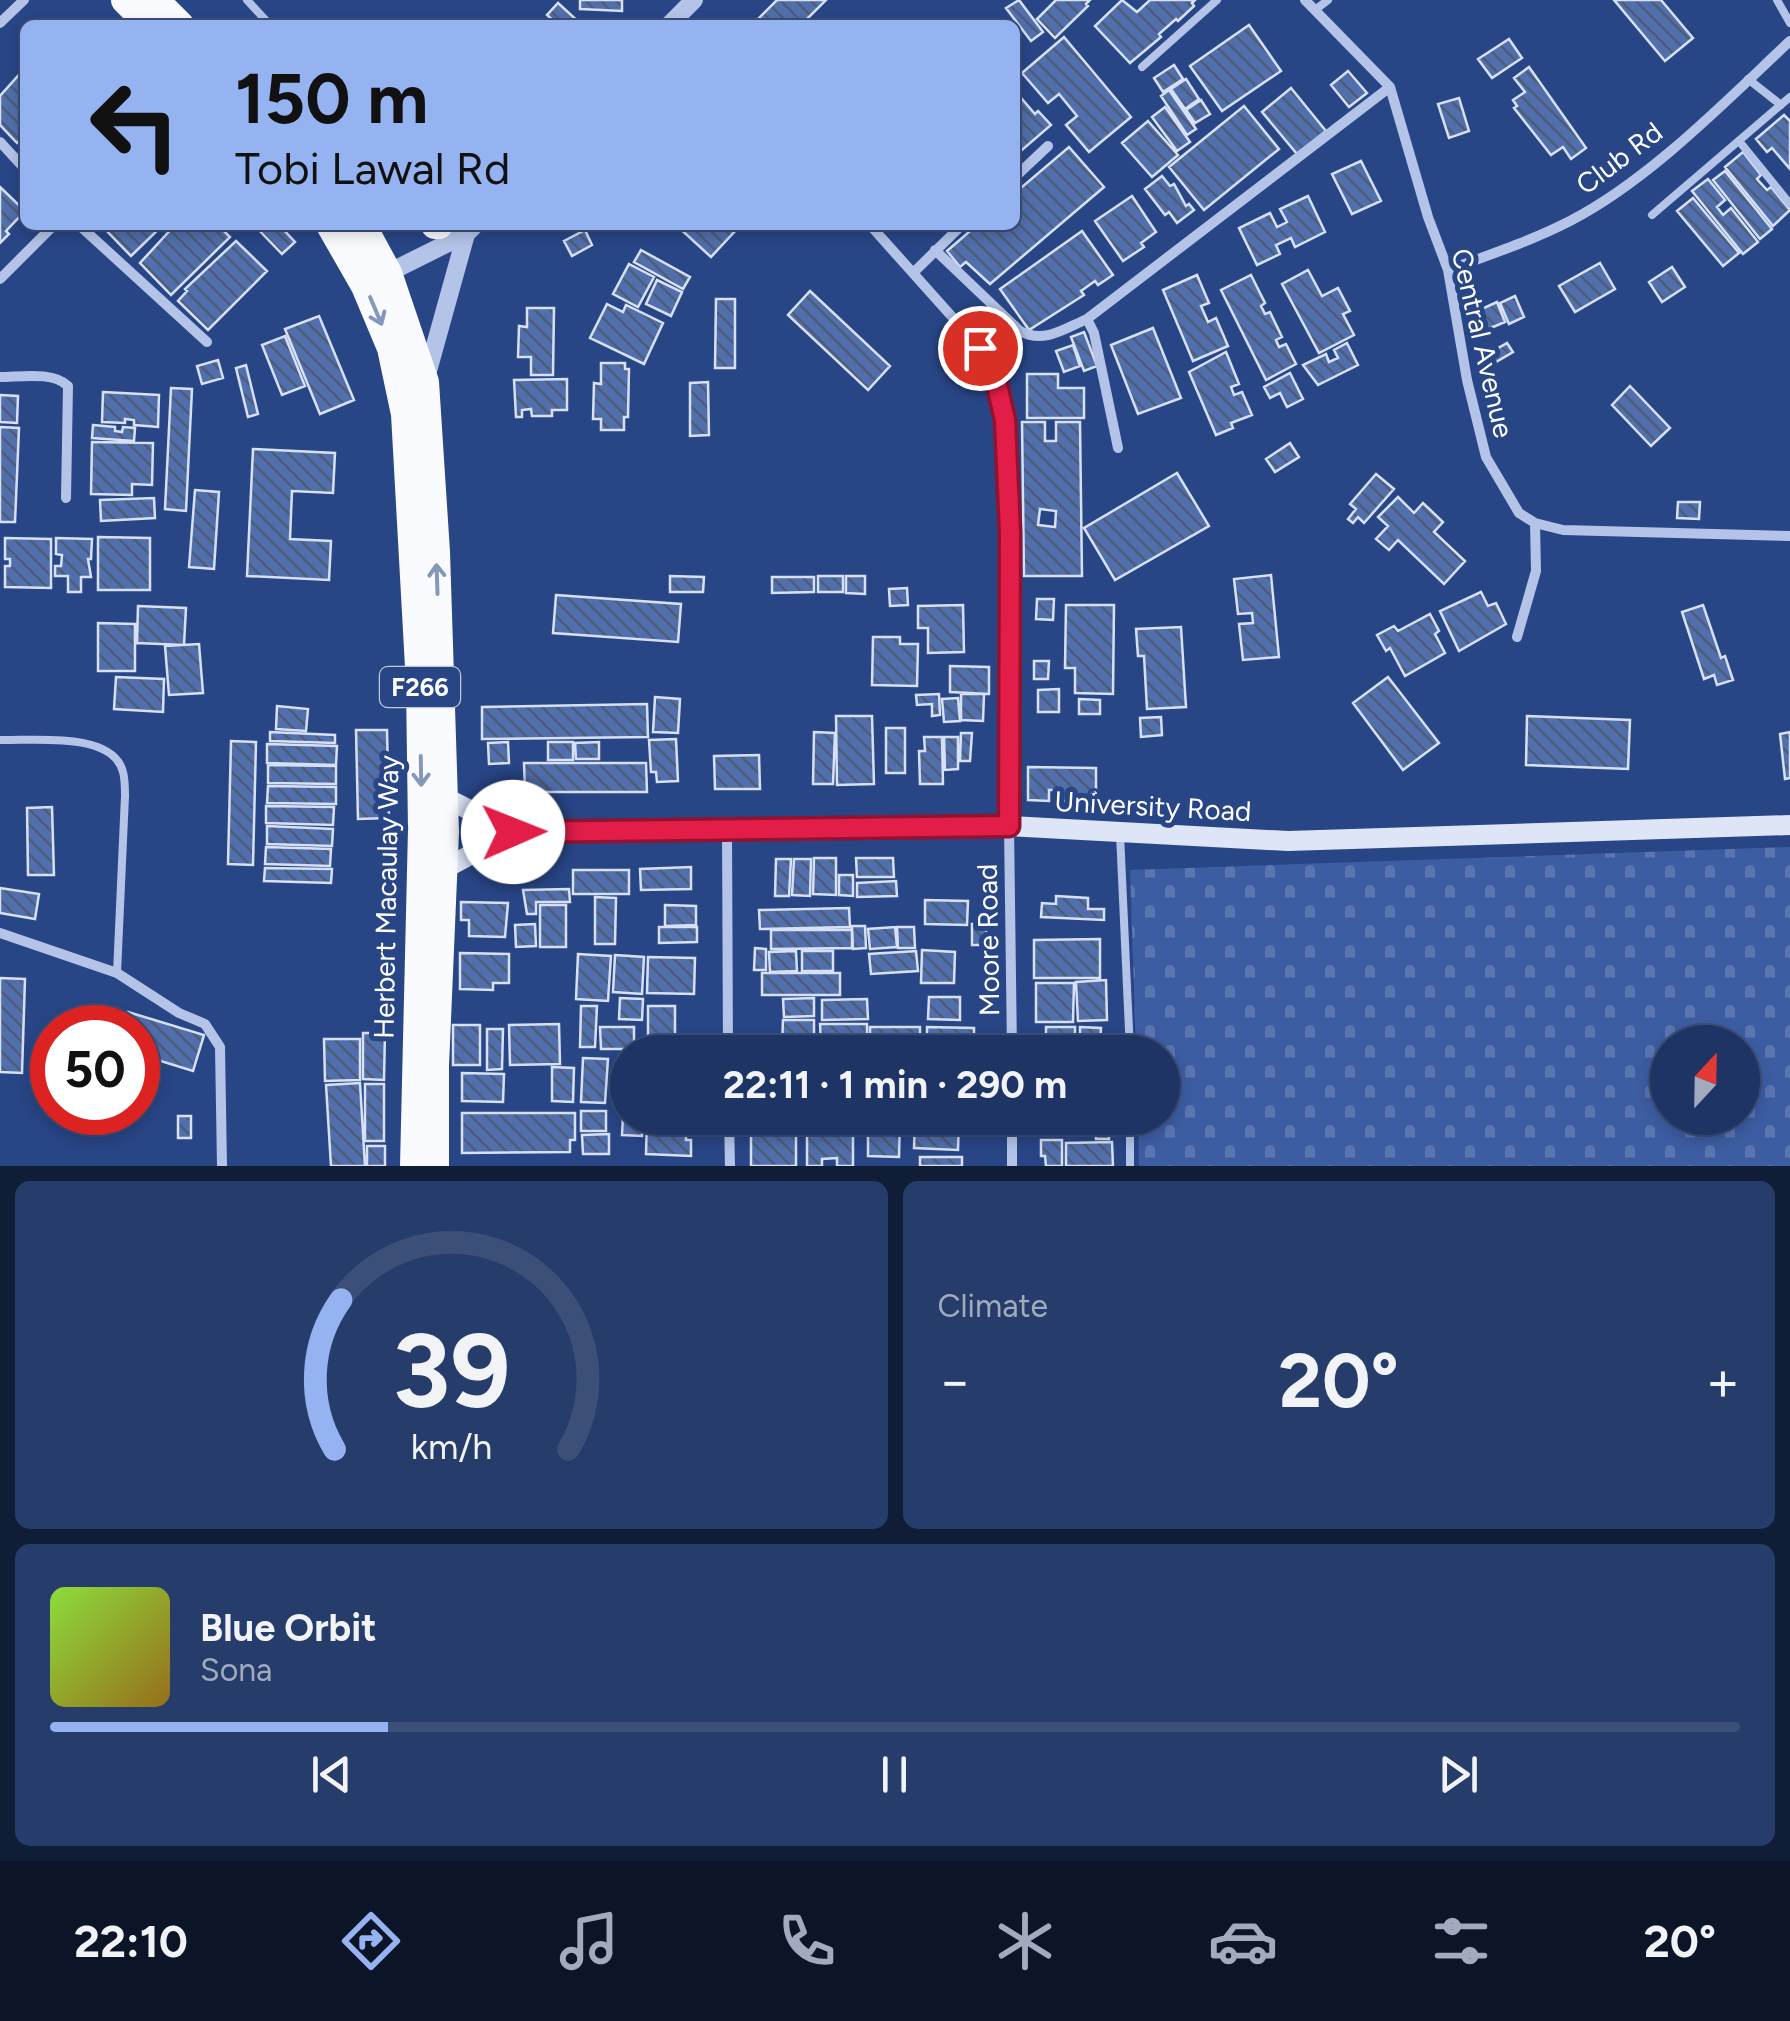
<!DOCTYPE html>
<meta charset="utf-8">
<style>
body{margin:0;font-family:Figtree,sans-serif;background:#263c6a;color:#f1f3f6;height:100vh;display:flex;flex-direction:column;font-size:38px;white-space:nowrap}
*{box-sizing:border-box;margin:0}
p{font-size:32px;color:#a1aabf}
.icon{flex:none;width:55px;height:55px;fill:none;stroke:currentColor;stroke-width:2;stroke-linecap:round;stroke-linejoin:round}
.map{position:relative;height:1166px;overflow:hidden}
.panel{display:flex;flex-direction:column;gap:15px;padding:15px;background:#101d37;flex:1}
.panel>*{flex:none}
.top-card{position:absolute;left:20px;top:20px;width:1000px;height:210px;border-radius:15px;box-shadow:0 5px 15px #0003,0 0 0 2px #3c4f78;background:#95b2f1;color:#111;overflow:hidden}
.needle{width:65px;rotate:22deg}
.fabs{position:absolute;left:1650px;top:1025px;display:grid;gap:20px}
.fabs a{display:grid;place-items:center;width:110px;height:110px;border-radius:50%;background:#1e3464;box-shadow:0 5px 15px #0003,0 0 0 2px #3c4f78;font-size:50px}
.speed{position:absolute;left:30px;top:1005px;display:flex;gap:20px;font-size:50px;font-weight:700;text-align:center}
.speed>*{display:grid;place-content:center;width:130px;height:130px;border-radius:50%;background:#1e3464;box-shadow:0 5px 15px #0003,0 0 0 2px #3c4f78;line-height:1}
.speed .limit{border:15px solid #d22;background:#fff;color:#111}
.pin{position:absolute;display:grid;place-items:center;width:85px;height:85px;color:#fff;margin:-42px;border:5px solid #fff;border-radius:50%;box-shadow:0 2px 10px #0007}
.me{position:absolute;width:110px;margin:-55px;rotate:89deg;stroke-linejoin:round;filter:drop-shadow(0 0 8px #0008)}
.turn{display:flex;align-items:center;gap:35px;height:210px;padding:0 50px;font-size:45px}
.turn .icon{width:130px;height:130px;stroke-width:2.5}
.turn b{display:block;font-size:70px;line-height:85px}
.big{font-size:75px;font-weight:700;line-height:1.1}
.panel .widget{flex:1;display:flex;flex-direction:column;justify-content:center;gap:15px;min-width:0;padding:0 35px;border-radius:15px;background:#263c6a}
.panel .dial{align-items:center;gap:0}
.dial svg{height:260px;overflow:visible;fill:none;stroke:#3c4f78;stroke-width:7;stroke-linecap:round;text-anchor:middle}
.dial text{fill:#f1f3f6;stroke:none}
.song{display:flex;align-items:center;gap:30px}
.cover{width:120px;height:120px;border-radius:15px;background:linear-gradient(135deg,hsl(90 70% 55%),hsl(40 70% 35%))}
.played{height:10px;border-radius:5px;background:linear-gradient(90deg,#95b2f1 20%,#3c4f78 20%)}
.keys{display:flex;justify-content:space-around;direction:ltr}
.heat{display:flex;justify-content:space-between;align-items:center;font-size:55px;direction:ltr}
.panel .tiles{flex:1;display:grid;gap:15px;grid-template-columns:1fr 1fr}
.widget:last-child{grid-column:span 2}
.trip{position:absolute;left:610px;top:1035px;width:570px;height:100px;border-radius:50px;background:#1e3464;box-shadow:0 5px 15px #0003,0 0 0 2px #3c4f78;font-weight:700;line-height:100px;text-align:center}
.tab-bar{display:flex;height:160px;justify-content:space-around;align-items:center;background:#0c1528;color:#a1aabf}
.tab-bar .icon{width:70px;height:70px}
.tab-bar .selected{color:#95b2f1}
.tab-bar b{font-size:45px;color:#f1f3f6}
.map>svg:first-child{display:block}
.cemetery{fill:url(#cemetery-stones);fill-rule:evenodd}
.building{fill:url(#building-back-hatch);stroke:#d6e1f6;stroke-width:2.5;fill-rule:evenodd}
.lines{fill:none;stroke-linecap:round;stroke-linejoin:round}
.service{stroke:#b3c4e8;stroke-width:8}
.minor{stroke:#b3c4e8;stroke-width:10}
.tertiary{stroke:#b3c4e8;stroke-width:18}
.secondary{stroke:#dde5f7;stroke-width:20}
.trunk{stroke:#fafbfe;stroke-width:28}
.oneway{stroke:#8697bc}
.route-casing{stroke:#92132f;stroke-width:25}
.route{stroke:#e11d48;stroke-width:18}
.labels{text-anchor:middle;dominant-baseline:central;stroke-width:10;stroke-linejoin:round;paint-order:stroke}
.shield{fill:#284586;stroke:#bec7db;stroke-width:2.5}
.shield-label{font-size:25px;font-weight:bold;fill:#fff}
.street-label{font-size:28px;fill:#fff;stroke:#284586}
</style>
<div class="map">
<svg width="1790" height="1166" viewBox="0 0 1790 1166">
<defs>
<pattern id="cemetery-stones" width="16" height="16" patternUnits="userSpaceOnUse" patternTransform="scale(2.5)"><rect width="16" height="16" fill="#3d5da2"/><path d="M2 7V4a2 2 0 0 1 4 0v3zM10 15v-3a2 2 0 0 1 4 0v3z" fill="#5a75b0"/></pattern>
<pattern id="building-back-hatch" width="6" height="6" patternUnits="userSpaceOnUse" patternTransform="scale(2.5)"><rect width="6" height="6" fill="#516fad"/><path d="M-1 5l2 2M0 0l6 6M5-1l2 2" fill="none" stroke="#4e5c78"/></pattern>
</defs>
<rect width="100%" height="100%" fill="#284586"/>
<path class="cemetery" d="M1790,847V1166H1139L1138,1118H1162V1052H1136L1130,870ZM1668,1042H1742V1118H1668Z"/>
<path class="building" d="M580,0H622V11L580,9Z
M777,0H826L801,25H752Z
M1019,0L1043,32L1031,41L1006,8Z
M1056,0H1090L1086,4L1088,6L1055,38L1037,19Z
M1122,0L1137,12L1150,0H1195L1192,3L1194,6L1178,21L1176,19L1159,34L1161,37L1130,63L1095,26Z
M1614,0H1661L1693,38L1665,61Z
M558,3L582,25H558L547,15Z
M1249,25L1281,71L1222,111L1190,66Z
M1064,37L1131,117L1089,152L1066,125L1077,116L1059,94L1048,103L1022,73Z
M1509,39L1522,58L1492,78L1478,59Z
M1174,65L1183,79L1163,92L1154,78Z
M1529,67L1586,148L1571,159L1563,147L1551,155L1514,108L1517,106L1513,100L1525,92L1514,78Z
M25,68V135L17,143L0,125V96Z
M1348,71L1367,93L1349,107L1331,85Z
M1186,79L1199,99L1185,109L1171,89Z
M1291,88L1326,131L1297,154L1262,112Z
M1169,90L1196,129L1187,135L1161,96Z
M1459,98L1469,131L1449,138L1438,104Z
M1022,99L1035,114L1038,111L1051,125L1015,156V105Z
M1201,100L1210,114L1195,123L1186,110Z
M1244,106L1279,149L1204,210L1169,167Z
M1165,107L1190,142L1177,151L1152,117Z
M1784,115L1790,121V169L1772,148L1767,152L1756,139Z
M1148,121L1178,155L1152,177L1122,143Z
M1069,147L1104,187L990,284L966,262L960,267L947,251L977,225H1015V193Z
M1743,152L1761,175L1757,179L1767,190L1771,187L1790,210L1773,226L1725,167Z
M1361,161L1381,201L1352,214L1332,174Z
M1725,171L1772,229L1760,239L1713,180Z
M1162,176L1170,186L1174,184L1186,206L1189,204L1194,210L1177,223L1169,212L1165,215L1145,189Z
M1708,179L1725,200L1717,207L1723,215L1731,208L1758,242L1743,254L1692,191Z
M0,187L25,211L6,231L9,234L0,243Z
M1132,196L1156,232L1141,243L1144,247L1123,261L1095,221Z
M1308,196L1325,232L1295,247L1291,238L1276,245L1280,254L1257,265L1239,228L1270,213L1277,227L1287,222L1280,209Z
M1693,198L1739,253L1723,266L1677,211Z
M101,225H163L131,256Z
M175,225H218L230,237L171,295L140,263Z
M254,225H279L295,242L282,254Z
M676,225H733L737,229L711,257Z
M585,230L592,245L572,256L564,241Z
M1082,231L1113,275L1098,285L1095,281L1081,291L1084,295L1029,330L1000,289Z
M236,241L267,271L208,330L178,301L187,291L185,289Z
M641,250L690,277L683,289L634,262Z
M1600,263L1615,289L1575,312L1559,286Z
M629,264L654,277L638,307L613,294Z
M1672,267L1685,287L1662,302L1649,282Z
M1308,270L1322,296L1338,288L1350,311L1343,314L1354,335L1319,353L1282,284Z
M1197,275L1209,303L1201,306L1208,322L1216,318L1228,346L1193,361L1163,290Z
M1251,275L1265,303L1261,306L1265,314L1270,312L1282,337L1276,340L1279,347L1286,344L1296,364L1266,380L1221,290Z
M657,280L682,292L671,316L646,304Z
M810,291L890,366L868,390L788,315Z
M1515,296L1524,317L1509,324L1500,303Z
M716,299H735V368H715Z
M1497,302L1505,322L1481,332L1473,313Z
M607,304L623,312L626,305L663,323L644,364L590,338Z
M527,308H554L553,375H531V357H518L519,326L527,327Z
M319,316L354,400L320,414L285,329Z
M1153,328L1181,398L1138,414L1111,345Z
M1084,332L1097,366L1084,371L1071,337Z
M285,336L305,386L282,395L262,345Z
M1347,343L1358,365L1318,385L1303,365L1326,354L1329,362L1338,358L1334,350Z
M1507,343L1513,352L1484,369L1478,360Z
M1073,345L1080,366L1064,372L1056,351Z
M1226,352L1239,384L1231,387L1234,395L1242,392L1252,415L1231,423L1233,428L1216,435L1189,372Z
M218,360L223,378L202,384L197,366Z
M601,363H625V369H629L628,417H624V430H601V419H593L594,383L601,384Z
M246,365L258,414L248,417L236,368Z
M1290,373L1303,399L1287,407L1280,393L1270,398L1264,387Z
M1027,374H1058V388H1084V418H1027Z
M567,379V410H552V416H532L531,409L522,410V417H516L514,380Z
M708,382L709,435L690,436V383Z
M1630,386L1670,428L1651,446L1612,405Z
M171,388L192,389L186,511L165,509Z
M103,392L159,395L158,427L134,425V420L125,419V423L102,422Z
M0,395L18,396L17,423L0,422Z
M1022,422H1045V441H1056V422H1080L1082,576H1024ZM1040,509L1056,511L1055,527L1038,525Z
M93,425L115,427V431L122,432L123,427L135,428L134,441L92,438Z
M0,427L19,428L15,522H0Z
M92,442L153,443L152,485L132,484V495L91,494Z
M1290,443L1299,457L1275,472L1266,459Z
M253,449L335,453L333,493L292,491L290,539L331,541L329,580L247,576Z
M1177,473L1209,526L1115,580L1084,528Z
M1376,474L1394,489L1364,523L1358,517L1353,523L1348,519L1356,509L1350,504Z
M195,490L219,492L214,569L189,567Z
M1398,497L1414,513L1423,503L1443,522L1434,532L1465,561L1444,584L1398,540L1389,550L1376,539L1388,526L1378,517Z
M154,498L155,518L101,521L100,500Z
M1678,502H1700L1699,519L1677,518Z
M98,537L150,538V590H98Z
M5,538L51,539V588L5,587V566H10V559H5Z
M56,538L92,539L91,559H88L91,577H81V592H68V576H55V566H61L62,555L56,554Z
M1271,575L1279,657L1243,660L1239,624L1253,623L1252,613L1238,614L1234,579Z
M670,576L704,577L703,592H670Z
M818,576H843V592H818Z
M846,576H865V594L846,593Z
M772,577H814V592L772,593Z
M907,588L908,605L890,606L889,589Z
M1481,592L1488,606L1496,603L1506,624L1459,651L1440,611Z
M556,595L681,604L678,642L553,633Z
M1037,599H1054L1053,620L1036,619Z
M963,605L964,652L928,653V628H918V606Z
M1066,605H1114L1113,694L1075,693V668H1065Z
M1703,605L1721,658L1725,656L1733,680L1717,685L1714,675L1704,679L1682,612Z
M138,606L186,608L184,645L137,643Z
M1430,614L1439,631L1435,634L1445,653L1405,676L1390,648L1386,651L1377,635L1394,626L1398,631Z
M98,623L135,624V671H98Z
M1181,627L1186,707L1147,709L1144,656H1138L1136,629Z
M873,637H900V644H918L917,686L872,685Z
M199,644L203,693L169,695L165,646Z
M1034,661H1049L1048,679H1034Z
M950,666L989,667V694L950,692Z
M116,677L164,679L163,712L114,709Z
M1388,677L1439,743L1403,770L1353,703Z
M1059,689V712H1038V690Z
M939,694L940,715L932,716V704L917,705L916,695Z
M961,694H984L983,721L961,720Z
M655,697L680,699L678,733L653,732Z
M958,698L960,721L944,722L942,699Z
M1079,699L1100,700V714H1079Z
M647,704L648,737L482,739V707Z
M277,706L308,709L306,731L276,729Z
M836,716H872L874,784L837,785Z
M1527,716L1630,720L1628,769L1526,765Z
M1161,717L1162,735L1141,737L1140,718Z
M886,728H905V773H886Z
M356,730H387L389,818L358,819Z
M270,732L335,735V743L270,741Z
M814,732L835,733L833,784H813Z
M1790,732V778L1785,779L1780,734Z
M961,733H972L970,761H960Z
M924,737H942L943,784H920L919,751H925Z
M944,737H958V769L945,770Z
M676,739L678,781L657,782L656,772H651L649,740Z
M231,741L256,742L253,865L228,864Z
M508,742L509,763L489,764L488,743Z
M548,742H573V760H548Z
M599,742V759H576L575,743Z
M267,744L337,746L336,765L267,763Z
M759,755L760,789H715L714,756Z
M524,763H646L647,792H525Z
M268,765L336,766V784L268,783Z
M1028,767L1096,768V801H1061V790H1049V801L1028,800Z
M268,786L336,787V804L267,803Z
M266,806L334,807L333,825L266,823Z
M52,807L54,875H28L27,808Z
M267,826L333,829L332,846L267,844Z
M266,847L331,849L330,866L265,864Z
M814,858H836V895L813,894Z
M856,858H893L894,877H857Z
M776,859H791L789,896H775Z
M794,859H811L810,896L792,895Z
M691,867V889L641,890L640,869Z
M265,868L332,869L331,883L264,881Z
M573,870H629V894H573Z
M839,875H853V896L839,895Z
M896,881L897,896L857,897V883Z
M0,888L39,894L35,919L0,913Z
M569,889L570,902H536V914H527L523,890Z
M1056,896L1088,898V909H1104V920L1041,917L1042,903L1056,904Z
M595,897L616,898L615,944H595Z
M925,900L968,901L967,925L925,924Z
M461,902L508,903L505,937L469,936V920H461Z
M540,905H566V947H540Z
M665,905L696,906V925L665,926Z
M849,908L850,927L760,929L759,910Z
M986,923L987,945H972V924Z
M535,924L536,946L516,947L515,925Z
M852,926H865L866,948L853,949Z
M659,927H697V942L659,943Z
M895,927L897,947L870,949L868,929Z
M897,927H914L915,948H898Z
M771,930H852V948L771,949Z
M1100,939V978H1034V940Z
M755,948L766,949V970H754Z
M922,950L955,952L954,983H921Z
M796,951L797,971L770,972L769,952Z
M802,951H833V971H802Z
M916,951L918,971L871,974L869,954Z
M460,953L509,954V983H493V990L460,989Z
M578,954L611,956L608,1001L576,999Z
M615,955L644,957L642,994L613,992Z
M648,957L695,958L694,994L647,993Z
M762,973H840V995H762Z
M0,978L25,979L22,1073L0,1072Z
M1106,980L1107,1020L1078,1021L1076,982Z
M1036,983H1074L1073,1022H1036Z
M929,997H960V1020L928,1019Z
M620,998L643,999L642,1020L619,1019Z
M814,998V1016L784,1017L783,999Z
M867,999L868,1019L822,1020V1000Z
M581,1006H597L595,1047H580Z
M648,1006H675V1046L648,1045Z
M128,1012L204,1035L193,1071L138,1054V1028H123Z
M783,1020H814V1047L782,1046Z
M559,1024L560,1064L510,1065L509,1025Z
M820,1024H867V1045H821Z
M453,1025H480V1065H453Z
M600,1027H634V1049H601Z
M870,1027H920V1052H870Z
M927,1027L974,1028V1052H927Z
M1046,1027H1075V1052H1046Z
M1080,1027L1101,1028L1100,1042L1080,1041Z
M487,1029H503L502,1069L487,1070Z
M363,1033H385L384,1080L363,1079Z
M324,1039H360V1080L325,1081Z
M583,1058L608,1059L605,1103L581,1102Z
M552,1067L574,1068L573,1102L552,1101Z
M462,1073L504,1074L503,1102L462,1101Z
M360,1083L365,1166H331L326,1085Z
M365,1084H384V1141H365Z
M581,1111H606V1131H581Z
M462,1113H575V1140H570V1152L462,1153Z
M623,1115L643,1118L642,1136L622,1135Z
M178,1116H191V1138H178Z
M647,1118H686V1140H691V1156L646,1154Z
M868,1118H900L899,1157L868,1156Z
M915,1118H959L958,1150L914,1148Z
M1036,1118H1092V1125L1035,1123Z
M1095,1118H1109V1139H1096Z
M853,1131V1166H837V1158L822,1159V1166H807V1132Z
M751,1132H796V1166H751Z
M609,1134V1154H583L582,1135Z
M1041,1140H1062V1166H1046L1045,1156H1041Z
M1112,1142L1113,1166H1066V1143Z
M367,1146H385V1166H367Z
M920,1157H962V1166H920Z"/>
<g class="lines">
<path class="service" d="M247,0L270,25
M1777,0L1790,23
M1315,10L1328,0
M1142,67L1217,0
M1748,79L1781,105
M1739,141L1790,204
M1652,215L1790,97
M0,740C33,741 113,731 123,772C125,779 125,788 125,796L117,973
M1120,834L1130,1052
M1130,1118V1166"/>
<path class="minor" d="M1305,0L1390,87L1428,217L1448,270L1467,380L1486,457L1519,513L1535,523L1563,530L1790,536
M0,23L24,0
M0,142L25,169
M1015,177L1048,146
M79,225L207,342
M870,225L980,348L996,381L1005,420L1011,533L1009,826L1012,1052
M935,250L1020,331C1044,344 1064,329 1087,319
M1448,270C1489,255 1531,241 1570,221C1648,181 1725,102 1790,41
M914,272L962,225
M0,279L54,225
M0,377C20,377 53,371 68,386L66,498
M1118,448L1094,333L1087,319L1390,87
M1517,637L1536,571L1535,523
M727,828L728,1052
M0,933L117,973L179,1013L205,1024L220,1047L222,1166
M729,1118L730,1166
M1012,1166V1118"/>
<path class="tertiary" d="M669,25L694,0
M388,273L466,234L475,225
M426,378L466,234"/>
<path class="secondary" d="M444,797L513,832
M444,869L513,832L1009,826L1288,841L1790,825"/>
<path class="trunk" d="M125,0L150,25
M155,0L180,25
M330,225L365,286L391,348L405,414L420,685L422,829L414,1166
M362,225L388,273L425,382L436,552L445,832L435,1066V1166
M435,225H439"/>
</g>
<defs><path id="oneway-shaft" d="M-6 0H5M1.5-3L5.5 0L1.5 3" fill="none" stroke-width="1.6" stroke-linecap="round" stroke-linejoin="round" transform="scale(2.5)"/></defs>
<g class="oneway">
<use href="#oneway-shaft" transform="translate(376 311) rotate(67)"/>
<use href="#oneway-shaft" transform="translate(437 579) rotate(-92)"/>
<use href="#oneway-shaft" transform="translate(421 771) rotate(89)"/>
</g>
<g class="lines">
<defs>
<path id="route" d="M513,832L1009,826L1010,533L1005,420L996,381L980,348"/>
</defs>
<use href="#route" class="route-casing"/>
<use href="#route" class="route"/>
</g>
<g class="labels">
<rect class="shield" x="380" y="667" width="80" height="40" rx="8"/>
<g class="shield-label">
<text x="420" y="687">F266</text>
</g>
<g class="street-label">
<text transform="translate(1619 158) rotate(-37)">Club Rd</text>
<text transform="translate(1483 343) rotate(77)">Central Avenue</text>
<text transform="translate(1153 806) rotate(3)">University Road</text>
<text transform="translate(386 897) rotate(-89)">Herbert Macaulay Way</text>
<text transform="translate(988 940) rotate(-91)">Moore Road</text>
</g>
</g>
</svg>
<div class="fabs">
<a><svg class="needle" viewBox="-14 -14 28 28"><path d="M0-13l5 13h-10z" fill="#e53935"/><path d="M0 13l5-13h-10z" fill="#a1aabf"/></svg></a>
</div>
<div class="speed"><div class="limit">50</div></div>
<div class="pin" style="left:980px;top:348px;background:#d93025"><svg class="icon" aria-label="arrive" viewBox="0 0 24 24"><path d="M6 21V4h12l-3 4 3 4H6"/></svg></div>
<svg class="me" style="left:513px;top:832px" viewBox="-20 -20 40 40"><circle r="19" fill="#fff"/><path d="M0-13L10 11 0 6-10 11z" fill="#e11d48"/></svg>
<div class="trip">22:11 · 1 min · 290 m</div>
<div class="top-card">
<div class="turn"><svg class="icon" aria-label="left" viewBox="0 0 24 24"><path d="M17 20v-9H6M10 6l-5 5 5 5"/></svg><div><b>150 m</b>Tobi Lawal Rd</div></div>
</div>
</div>
<section class="panel">
<div class="tiles">
<div class="widget dial"><svg viewBox="0 0 100 80">
<path d="M14 69A42 42 0 1 1 86 69"/>
<path d="M14 69A42 42 0 0 1 16 23" stroke="#95b2f1"/>
<text x="50" y="56" font-size="32" font-weight="700">39</text>
<text x="50" y="72" font-size="11">km/h</text>
</svg></div>
<div class="widget"><p>Climate</p>
<div class="heat"><a>−</a><b class="big">20°</b><a>+</a></div>
</div>
<div class="widget">
<div class="song"><i class="cover"></i><div><b>Blue Orbit</b><p>Sona</p></div></div>
<div class="played"></div>
<div class="keys"><svg class="icon" aria-label="previous" viewBox="0 0 24 24"><path d="M18 5L8 12l10 7zM5 5v14"/></svg><svg class="icon" aria-label="pause" viewBox="0 0 24 24"><path d="M8 5v14M16 5v14"/></svg><svg class="icon" aria-label="next" viewBox="0 0 24 24"><path d="M6 5l10 7-10 7zM19 5v14"/></svg></div>
</div>
</div>
</section>
<nav class="tab-bar">
<b>22:10</b>
<svg class="icon selected" aria-label="directions" viewBox="0 0 24 24"><path d="M12 3l9 9-9 9-9-9zM9 14v-3h6M13 9l2 2-2 2"/></svg>
<svg class="icon" aria-label="music" viewBox="0 0 24 24"><path d="M9 18V5l10-2v13"/><circle cx="6" cy="18" r="3"/><circle cx="16" cy="16" r="3"/></svg>
<svg class="icon" aria-label="phone" viewBox="0 0 24 24"><path d="M5 4h4l2 5-3 2q2 4 5 5l2-3 5 2v4C11 20 4 13 5 4z"/></svg>
<svg class="icon" aria-label="climate" viewBox="0 0 24 24"><path d="M12 3v18M4 7l16 10M4 17L20 7"/></svg>
<svg class="icon" aria-label="car" viewBox="0 0 24 24"><path d="M5 17H2v-5l4-1 3-4h7l3 4 3 1v5h-3M9 17h6M6 11h13"/><circle cx="7" cy="17" r="2"/><circle cx="17" cy="17" r="2"/></svg>
<svg class="icon" aria-label="filters" viewBox="0 0 24 24"><path d="M4 7h16M4 17h16"/><circle cx="9" cy="7" r="2"/><circle cx="15" cy="17" r="2"/></svg>
<b>20°</b>
</nav>
